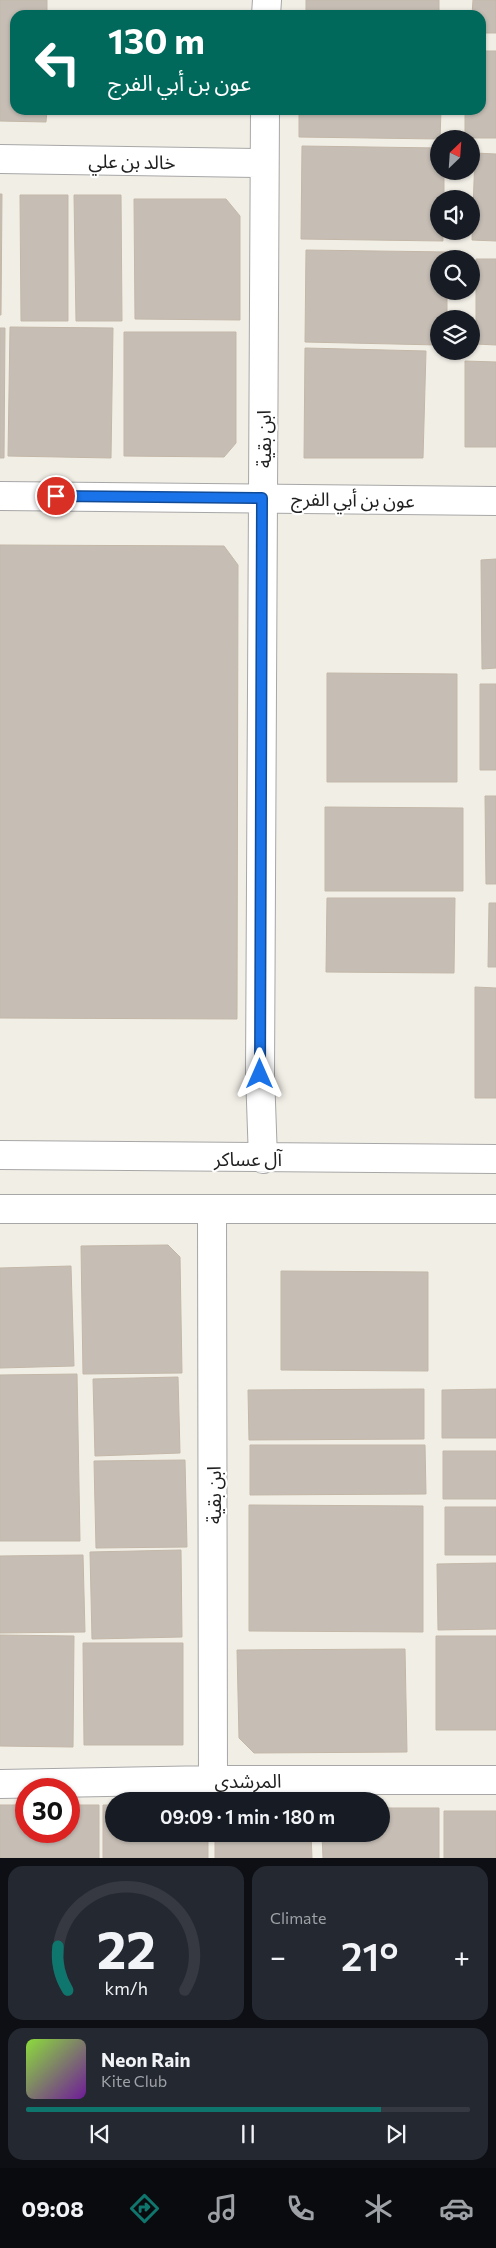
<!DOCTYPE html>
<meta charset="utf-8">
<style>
body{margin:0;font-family:Commissioner,"Noto Sans Arabic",sans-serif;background:#242831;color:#f1f3f6;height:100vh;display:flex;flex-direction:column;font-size:19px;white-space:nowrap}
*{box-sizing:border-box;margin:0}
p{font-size:16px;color:#9ea1a6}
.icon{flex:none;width:28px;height:28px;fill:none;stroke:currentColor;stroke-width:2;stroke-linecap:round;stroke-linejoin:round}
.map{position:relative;height:1858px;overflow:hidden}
.drawer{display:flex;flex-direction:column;gap:8px;padding:8px;background:#0d0f14;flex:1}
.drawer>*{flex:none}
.hud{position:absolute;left:10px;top:10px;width:476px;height:105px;border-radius:15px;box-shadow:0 1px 4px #0004;background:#00695c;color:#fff;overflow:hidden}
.needle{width:32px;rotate:25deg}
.controls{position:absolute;left:430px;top:130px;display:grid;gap:10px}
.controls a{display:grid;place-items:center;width:50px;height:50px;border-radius:50%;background:#171b24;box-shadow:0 1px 4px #0004;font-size:25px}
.speed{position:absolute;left:15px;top:1778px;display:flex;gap:10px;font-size:25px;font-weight:700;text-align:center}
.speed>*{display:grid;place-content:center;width:65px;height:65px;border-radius:50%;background:#171b24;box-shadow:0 1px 4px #0004;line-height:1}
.speed .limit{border:8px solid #d22;background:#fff;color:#111}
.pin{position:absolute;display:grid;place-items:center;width:42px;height:42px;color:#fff;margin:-21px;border:2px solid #fff;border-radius:50%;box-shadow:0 1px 5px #0007}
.me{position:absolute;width:55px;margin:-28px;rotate:0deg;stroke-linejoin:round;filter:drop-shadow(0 0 4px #0008)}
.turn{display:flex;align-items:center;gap:18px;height:105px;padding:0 15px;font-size:22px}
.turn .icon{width:65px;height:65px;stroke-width:2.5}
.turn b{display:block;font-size:35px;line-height:42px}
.big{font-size:38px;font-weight:600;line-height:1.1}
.drawer .widget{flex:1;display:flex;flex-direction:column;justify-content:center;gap:8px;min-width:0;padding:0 18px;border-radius:15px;background:#242831}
.drawer .dial{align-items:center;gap:0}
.dial svg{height:130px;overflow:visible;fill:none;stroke:#363941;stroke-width:7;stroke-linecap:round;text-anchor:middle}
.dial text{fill:#f1f3f6;stroke:none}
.song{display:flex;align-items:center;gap:15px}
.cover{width:60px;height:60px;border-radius:8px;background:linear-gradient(135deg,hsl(90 70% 55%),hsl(280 70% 35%))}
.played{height:5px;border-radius:2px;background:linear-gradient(90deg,#0f766e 80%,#363941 80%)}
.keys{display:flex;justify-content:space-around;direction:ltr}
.heat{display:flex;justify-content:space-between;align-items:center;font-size:28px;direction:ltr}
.drawer .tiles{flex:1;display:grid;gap:8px;grid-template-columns:1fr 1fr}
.widget:last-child{grid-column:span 2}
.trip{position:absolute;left:105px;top:1792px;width:285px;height:50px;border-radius:25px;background:#171b24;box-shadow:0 1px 4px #0004;font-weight:600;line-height:50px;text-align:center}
.dock{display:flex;height:80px;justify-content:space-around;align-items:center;background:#090b0e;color:#9ea1a6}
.dock .icon{width:35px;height:35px}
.dock .selected{color:#0f766e}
.dock b{font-size:22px;color:#f1f3f6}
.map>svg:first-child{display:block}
.building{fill:#c6beb5;stroke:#c3b7a7}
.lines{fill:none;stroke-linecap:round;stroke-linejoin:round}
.minor-casing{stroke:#a7a7a7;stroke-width:30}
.minor{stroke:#fff;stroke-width:28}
.route-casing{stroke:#114b97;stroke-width:12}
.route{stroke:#1a73e8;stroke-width:9}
.labels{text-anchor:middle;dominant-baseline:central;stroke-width:4.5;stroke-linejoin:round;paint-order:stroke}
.street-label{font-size:19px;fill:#202020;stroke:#fff}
</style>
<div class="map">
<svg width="496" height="1858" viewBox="0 0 496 1858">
<rect width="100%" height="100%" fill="#f1eee6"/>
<path class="building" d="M0,0H47V15H15V110H47L46,122L0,121Z
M306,0H439V15H306Z
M473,0H496V33H481V15H472Z
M481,51H496V138H465V110H481Z
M299,110H441L440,139L299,137Z
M302,146L439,148V171H444V199H439V231H443V241L301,239Z
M475,153L496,154V241L472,240Z
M0,194H2L1,315H0Z
M20,195H68V321H21Z
M74,195H121L122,321H76Z
M134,199H226L240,216V320L135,319Z
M306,250L448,252V259H439V291H447V319H439V345L305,342Z
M476,259H496V345L476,344Z
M10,327L113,328L111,458L8,456Z
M0,328H5L4,458H0Z
M124,332H236V443L224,457L124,456Z
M305,348L426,351L423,458H304Z
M465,361L496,362V447H465Z
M0,545L224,546L238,565L237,1019L0,1018Z
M496,559V668L482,669L481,560Z
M327,673L457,674V782H327Z
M480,684H496V770H480Z
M485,796H496V884H486Z
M325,807L463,808V891H325Z
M327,898H455L454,973L326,972Z
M489,903H496V967H488Z
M475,987L496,988V1098H475Z
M168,1245L180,1257L182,1373L83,1374L81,1246Z
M71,1266L74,1366L0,1368V1268Z
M281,1271L428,1272V1371L281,1370Z
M77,1374L80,1541H0V1375Z
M178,1377L180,1453L95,1456L93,1379Z
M424,1389V1439L249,1440L248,1390Z
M496,1389V1438H442V1390Z
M250,1445H425L426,1494L250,1495Z
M443,1451H496V1499H443Z
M185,1460L187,1547L96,1548L94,1461Z
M249,1505L423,1506V1632L249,1631Z
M445,1507H496V1555H445Z
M181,1550L182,1637L92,1639L90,1552Z
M83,1555L85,1632L0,1633V1556Z
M496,1563V1629L438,1630L437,1564Z
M0,1635L74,1636L73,1747L0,1746Z
M436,1636H496V1730H436Z
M83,1643H183V1745H84Z
M405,1649L407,1752L254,1753L239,1738L237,1650Z
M0,1805H26V1831H69V1805H99V1858H0Z
M103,1805H114V1834H208V1858H103Z
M381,1808H439V1858H323L322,1834H381Z
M444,1811H496V1858H444Z
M215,1834H311L312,1858H215Z"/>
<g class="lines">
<defs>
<path id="minor" d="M266,15L267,0
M0,159L263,163
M0,496L496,501
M0,1155L496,1159
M263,1159L260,1074L265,110
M0,1209H496
M212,1210L213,1780
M0,1784L213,1780H496"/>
</defs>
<use href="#minor" class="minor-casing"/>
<use href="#minor" class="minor"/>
</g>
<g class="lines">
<defs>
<path id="route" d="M56,496L262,498L260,1074"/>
</defs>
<use href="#route" class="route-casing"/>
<use href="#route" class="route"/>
</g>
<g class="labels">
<g class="street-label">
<text transform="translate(132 161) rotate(1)">خالد بن علي</text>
<text transform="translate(263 439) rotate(-90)">ابن بقية</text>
<text transform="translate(353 499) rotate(1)">عون بن أبي الفرج</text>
<text x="248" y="1158">آل عساكر</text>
<text transform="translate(213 1495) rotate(-90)">ابن بقية</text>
<text x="248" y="1780">المرشدي</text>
</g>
</g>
</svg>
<div class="controls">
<a><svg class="needle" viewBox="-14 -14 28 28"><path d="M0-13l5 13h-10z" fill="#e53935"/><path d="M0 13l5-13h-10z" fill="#9ea1a6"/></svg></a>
<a><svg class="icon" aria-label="sound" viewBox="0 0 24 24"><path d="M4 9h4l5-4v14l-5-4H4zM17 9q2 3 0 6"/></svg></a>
<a><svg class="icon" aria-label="search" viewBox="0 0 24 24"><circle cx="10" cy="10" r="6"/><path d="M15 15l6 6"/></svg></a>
<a><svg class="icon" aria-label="layers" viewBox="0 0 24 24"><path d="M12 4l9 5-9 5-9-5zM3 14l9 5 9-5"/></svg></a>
</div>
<div class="speed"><div class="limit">30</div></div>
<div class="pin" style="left:56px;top:496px;background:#d93025"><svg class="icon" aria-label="arrive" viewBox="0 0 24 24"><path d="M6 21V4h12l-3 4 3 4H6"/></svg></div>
<svg class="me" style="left:260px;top:1074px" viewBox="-20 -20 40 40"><path d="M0-17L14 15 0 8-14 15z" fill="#1a73e8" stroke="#fff" stroke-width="4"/></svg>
<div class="trip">09:09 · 1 min · 180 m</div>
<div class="hud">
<div class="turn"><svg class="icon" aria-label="left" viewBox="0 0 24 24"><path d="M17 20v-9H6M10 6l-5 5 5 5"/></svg><div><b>130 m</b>عون بن أبي الفرج</div></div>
</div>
</div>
<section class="drawer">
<div class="tiles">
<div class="widget dial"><svg viewBox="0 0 100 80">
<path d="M14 69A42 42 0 1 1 86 69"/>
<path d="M14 69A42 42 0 0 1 8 42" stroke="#0f766e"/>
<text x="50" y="56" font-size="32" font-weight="700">22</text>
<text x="50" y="72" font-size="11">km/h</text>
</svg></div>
<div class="widget"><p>Climate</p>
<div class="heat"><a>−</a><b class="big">21°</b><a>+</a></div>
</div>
<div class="widget">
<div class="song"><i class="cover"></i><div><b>Neon Rain</b><p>Kite Club</p></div></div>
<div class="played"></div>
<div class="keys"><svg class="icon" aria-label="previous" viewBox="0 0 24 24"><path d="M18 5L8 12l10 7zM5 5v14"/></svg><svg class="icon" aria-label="pause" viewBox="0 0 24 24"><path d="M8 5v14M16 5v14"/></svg><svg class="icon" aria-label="next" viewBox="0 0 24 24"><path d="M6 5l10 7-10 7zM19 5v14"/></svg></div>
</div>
</div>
</section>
<nav class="dock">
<b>09:08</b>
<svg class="icon selected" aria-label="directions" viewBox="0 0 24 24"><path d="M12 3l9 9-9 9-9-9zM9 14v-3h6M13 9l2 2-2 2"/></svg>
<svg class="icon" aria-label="music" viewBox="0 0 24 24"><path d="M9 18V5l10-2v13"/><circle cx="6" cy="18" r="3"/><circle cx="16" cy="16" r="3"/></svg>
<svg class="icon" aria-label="phone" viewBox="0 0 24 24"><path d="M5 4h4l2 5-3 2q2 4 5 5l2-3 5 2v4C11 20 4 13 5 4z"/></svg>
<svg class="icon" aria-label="climate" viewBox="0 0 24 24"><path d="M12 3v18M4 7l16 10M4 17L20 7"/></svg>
<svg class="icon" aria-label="car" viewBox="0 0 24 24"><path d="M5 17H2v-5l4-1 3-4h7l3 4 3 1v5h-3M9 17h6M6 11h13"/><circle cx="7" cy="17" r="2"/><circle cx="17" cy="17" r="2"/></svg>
</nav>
